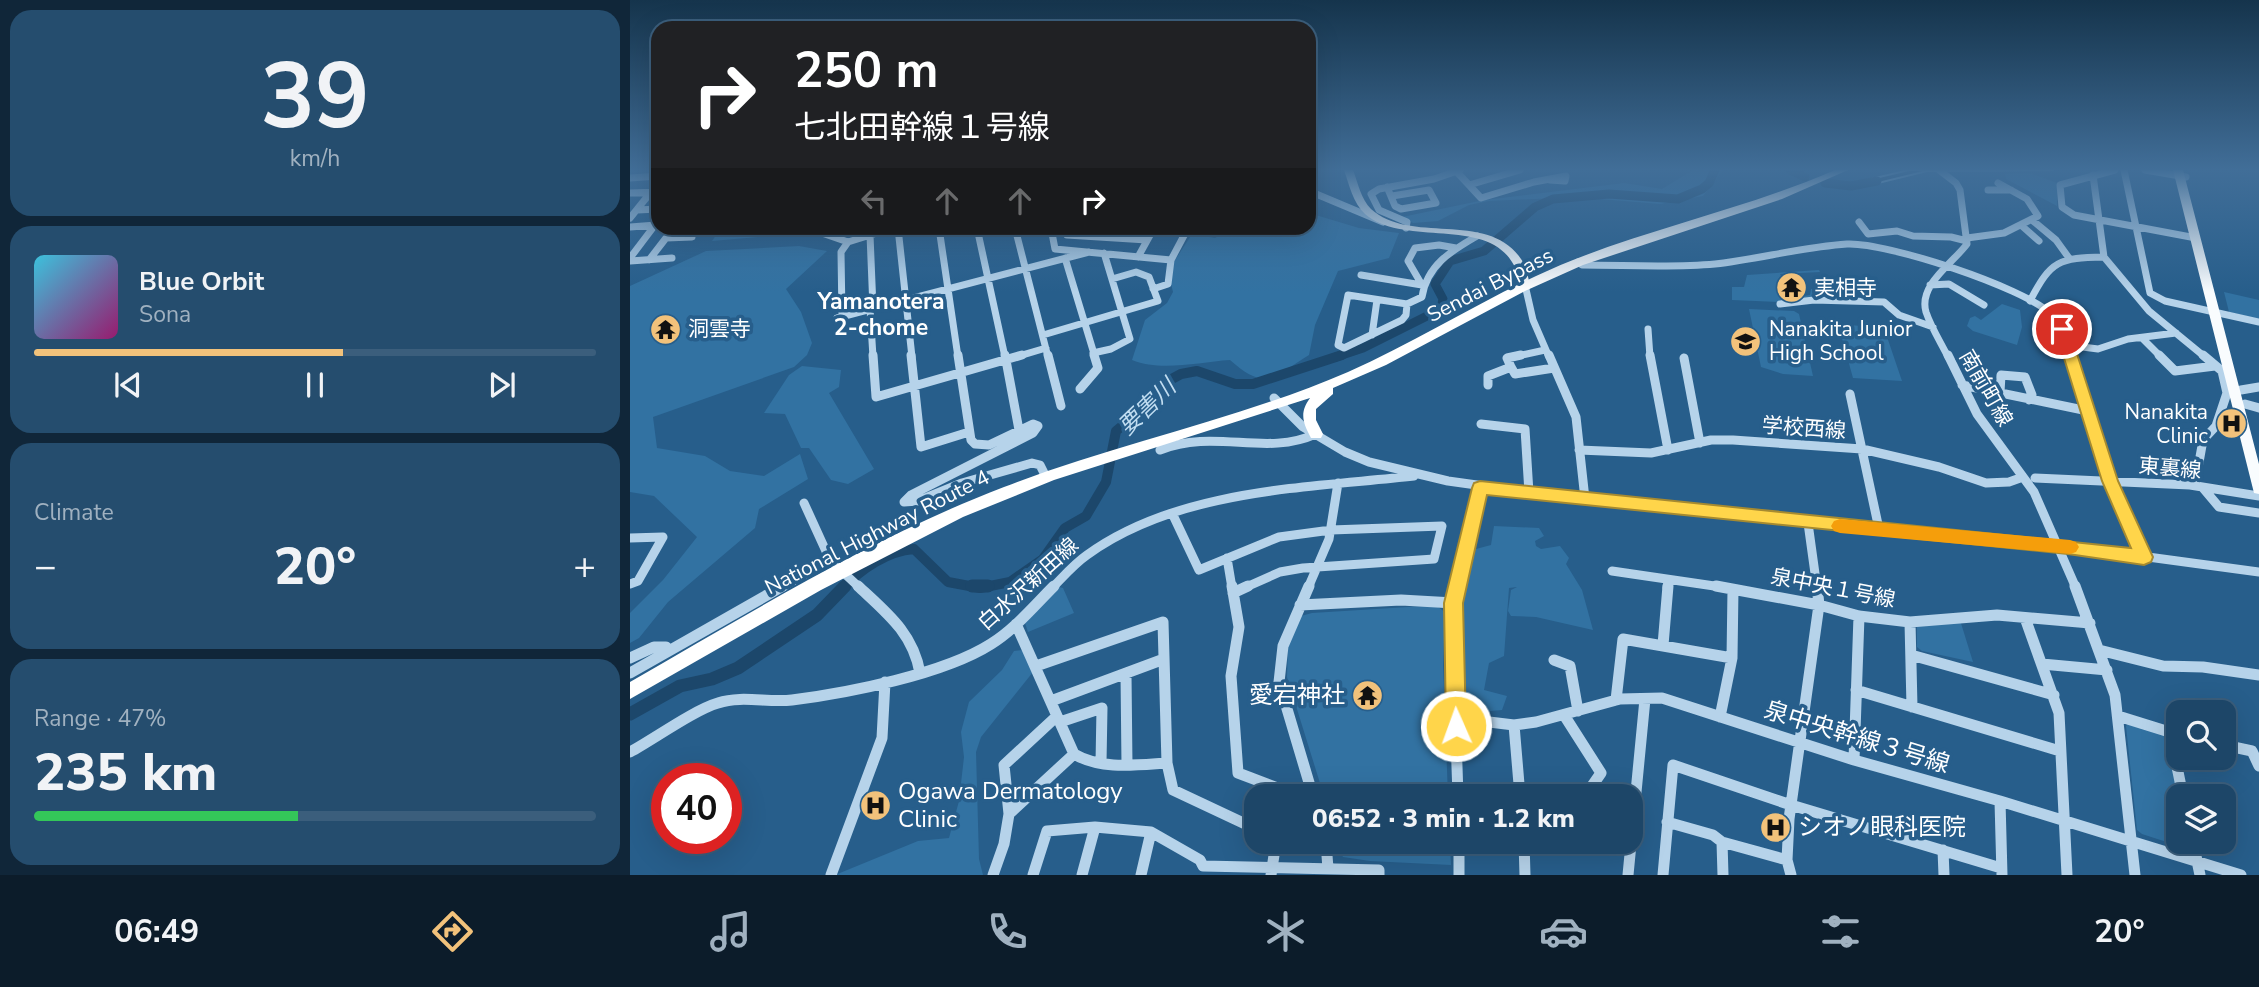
<!DOCTYPE html>
<meta charset="utf-8">
<style>
body{margin:0;font-family:"Nunito Sans","Noto Sans JP",sans-serif;background:#254d6e;color:#f1f3f6;height:100vh;display:flex;flex-direction:column;font-size:26px;white-space:nowrap}
*{box-sizing:border-box;margin:0}
p{font-size:23px;color:#a0b1c0}
.icon{flex:none;width:38px;height:38px;fill:none;stroke:currentColor;stroke-width:2;stroke-linecap:round;stroke-linejoin:round}
.map{position:relative;flex:1;overflow:hidden}
.side{display:flex;flex-direction:column;gap:10px;padding:10px;background:#102639;width:630px}
.side>*{flex:none}
.top-card{position:absolute;left:21px;top:21px;width:665px;height:214px;border-radius:21px;box-shadow:0 7px 28px #0002,0 0 0 2px #3b5e7c;background:#202124;color:#fff;overflow:hidden}
.buttons{position:absolute;left:1536px;top:700px;display:grid;gap:14px}
.buttons a{display:grid;place-items:center;width:70px;height:70px;border-radius:14px;background:#1d4668;box-shadow:0 7px 28px #0002,0 0 0 2px #3b5e7c;font-size:35px}
.speed{position:absolute;left:21px;top:763px;display:flex;gap:14px;font-size:35px;font-weight:700;text-align:center}
.speed>*{display:grid;place-content:center;width:91px;height:91px;border-radius:50%;background:#1d4668;box-shadow:0 7px 28px #0002,0 0 0 2px #3b5e7c;line-height:1}
.speed .limit{border:10px solid #d22;background:#fff;color:#111}
.pin{position:absolute;display:grid;place-items:center;width:60px;height:60px;color:#fff;margin:-30px;border:4px solid #fff;border-radius:50%;box-shadow:0 2px 7px #0007}
.me{position:absolute;width:77px;margin:-38px;rotate:358deg;stroke-linejoin:round;filter:drop-shadow(0 0 5px #0008)}
.turn{display:flex;align-items:center;gap:24px;height:147px;padding:0 28px;font-size:32px}
.turn .icon{width:91px;height:91px;stroke-width:2.5}
.turn b{display:block;font-size:49px;line-height:60px}
.lanes{display:flex;align-items:center;height:66px;padding:0 28px;background:#0003;justify-content:center;gap:35px;direction:ltr}
.lanes .off{opacity:.35}
.big{font-size:52px;font-weight:800;line-height:1.1}
.side .card{flex:1;display:flex;flex-direction:column;justify-content:center;gap:10px;min-width:0;padding:0 24px;border-radius:21px;background:#254d6e}
.side .dial{align-items:center;gap:0}
.dial b{font-size:91px;line-height:1}
.song{display:flex;align-items:center;gap:21px}
.cover{width:84px;height:84px;border-radius:10px;background:linear-gradient(135deg,hsl(190 70% 55%),hsl(320 70% 35%))}
.played{height:7px;border-radius:4px;background:linear-gradient(90deg,#f2c27b 55%,#3b5e7c 55%)}
.keys{display:flex;justify-content:space-around;direction:ltr}
.heat{display:flex;justify-content:space-between;align-items:center;font-size:38px;direction:ltr}
.charge{height:10px;border-radius:5px;background:linear-gradient(90deg,#34c759 47%,#3b5e7c 0)}
.trip{position:absolute;left:614px;top:784px;width:399px;height:70px;border-radius:21px;background:#1d4668;box-shadow:0 7px 28px #0002,0 0 0 2px #3b5e7c;font-weight:800;line-height:70px;text-align:center}
.menu{display:flex;height:112px;justify-content:space-around;align-items:center;background:#0c1c2a;color:#a0b1c0}
.menu .icon{width:49px;height:49px}
.menu .current{color:#f2c27b}
.menu b{font-size:32px;color:#f1f3f6}
main{display:flex;flex:1;min-height:0}
.map>svg:first-child{display:block}
.green{fill:#3272a2}
.water{fill:#1c476b;stroke:#aacfea;stroke-width:2}
.lines{fill:none;stroke-linecap:round;stroke-linejoin:round}
.river-far2{stroke:#1c476b;stroke-width:9}
.river-far1{stroke:#1c476b;stroke-width:10}
.river{stroke:#1c476b;stroke-width:13}
.minor-far2{stroke:#b6d3ea;stroke-width:7}
.minor-far1{stroke:#b6d3ea;stroke-width:9}
.minor{stroke:#b6d3ea;stroke-width:11}
.major{fill:#f9fcfe;fill-rule:evenodd}
.highway{fill:#fff;fill-rule:evenodd}
.route{fill:#ffd54a;stroke:#a68a30;stroke-width:2}
.slow{fill:#f59e0b}
.labels{text-anchor:middle;dominant-baseline:central;stroke-width:7;stroke-linejoin:round;paint-order:stroke}
.street-label{font-size:21px;fill:#fff;stroke:#275e8b}
.poi-label{font-size:21px;fill:#fff;stroke:#275e8b;text-anchor:start}
.neighbourhood-label{font-size:23px;font-weight:bold;fill:#fff;stroke:#275e8b}
.water-label{font-size:23px;font-style:italic;fill:#c1ddf1;stroke:#275e8b}
.near-poi-label{font-size:24px;fill:#fff;stroke:#275e8b;text-anchor:start}
.near-street-label{font-size:24px;fill:#fff;stroke:#275e8b}
</style>
<main>
<section class="side">
<div class="card dial"><b>39</b><p>km/h</p></div>
<div class="card">
<div class="song"><i class="cover"></i><div><b>Blue Orbit</b><p>Sona</p></div></div>
<div class="played"></div>
<div class="keys"><svg class="icon" aria-label="previous" viewBox="0 0 24 24"><path d="M18 5L8 12l10 7zM5 5v14"/></svg><svg class="icon" aria-label="pause" viewBox="0 0 24 24"><path d="M8 5v14M16 5v14"/></svg><svg class="icon" aria-label="next" viewBox="0 0 24 24"><path d="M6 5l10 7-10 7zM19 5v14"/></svg></div>
</div>
<div class="card"><p>Climate</p>
<div class="heat"><a>−</a><b class="big">20°</b><a>+</a></div>
</div>
<div class="card"><p>Range · 47%</p><b class="big">235 km</b><div class="charge"></div></div>
</section>
<div class="map">
<svg width="1629" height="875" viewBox="0 0 1629 875">
<rect width="100%" height="100%" fill="#275e8b"/>
<path class="green" d="M1063,170H1093L1073,196L1030,204L946,197L859,201L839,205L808,221L783,223L772,217L854,200L994,183L1032,189Z
M1400,173L1427,183V206L1376,179L1375,174Z
M679,213L729,228L769,233L759,258L708,271L685,325L679,355C643,377 636,392 600,360C569,362 531,372 502,360L515,320L537,303L543,292L538,271L562,234L585,238L603,228H679Z
M91,228H170L172,233L82,241Z
M169,246L197,251L156,289L171,312L182,343L177,355L164,367L23,417L27,448L75,456L100,471L134,476L170,454L178,479L129,509L125,528L38,602L9,638L0,643V613L33,580L67,537L24,496L0,492V286L76,251Z
M1189,270L1190,272L1150,274L1154,281L1151,283L1161,298L1180,295L1181,289L1202,290L1200,298L1149,302L1102,300V287H1114L1117,275Z
M1594,292L1629,300V319L1599,312Z
M1372,304L1390,310L1392,327L1387,345L1343,331L1337,326L1340,318L1345,316L1351,320Z
M1119,309L1164,311L1169,314L1183,376L1153,374L1131,367Z
M1208,324L1254,328L1272,381L1223,378Z
M172,366L211,370L209,387L199,393L244,469L218,484L201,480L179,448H171L155,414L134,413L159,375Z
M864,526L909,528L914,536L905,541L906,546L911,549L930,546L939,558L936,564L952,590L963,630L906,617L881,616L878,611L881,590L887,587L879,588L874,656L859,663L854,690L877,696L872,710L837,713L831,637L833,603L846,549L861,545Z
M429,587L433,588L444,613L398,632L394,620Z
M794,606L808,607L815,612L813,665L818,796H694L657,677L658,645L671,616L682,613Z
M1330,620L1343,662L1292,651L1287,647V624Z
M393,650L403,672L351,737L346,752L349,859L353,875H205L288,841L319,838L329,801L334,757L331,732L339,702L372,670L384,651Z
M1500,722L1532,733L1536,737L1549,796V842L1560,844L1555,848L1512,834L1507,830L1496,726Z
M708,842H820L821,865L740,861L713,857L708,849Z"/>
<path class="water" d="M1279,170H1424L1297,171L1236,186L1232,181Z"/>
<g class="lines">
<path class="river-far2" d="M1160,170L1175,177
M1195,183L1221,186L1247,181
M706,357L733,348L811,309L813,299L805,284L820,261L854,251L905,207L923,199L979,194L1048,199L1072,189L1079,183L1085,170"/>
<path class="river-far1" d="M213,588C231,569 257,551 284,549L318,582L350,588L380,582L413,559L435,528L456,516L476,482L486,431L514,408L538,381L551,374L567,371L605,384H623L712,355"/>
<path class="river" d="M342,586H358
M0,714L50,686L82,679L108,668L187,615L215,586"/>
<path class="minor-far2" d="M1309,170L1326,183L1330,190L1337,244C1323,263 1288,285 1296,312C1301,327 1311,343 1318,357
M1485,170L1430,185L1432,207L1444,215L1566,238
M1494,170L1520,293L1535,301L1629,322
M1515,170L1556,177
M826,171L851,198L904,182L936,176L935,181L920,180
M1463,175L1474,257L1519,311L1575,357
M0,178L28,176
M839,185L890,170
M757,187L765,206L771,209L806,203L799,190L762,196
M1358,190H1381
M679,191L753,222
M0,193L28,192
M7,210L28,209
M0,218L21,192
M1402,220L1426,240L1439,258
M1229,222L1238,234L1267,231L1283,236L1321,237L1337,241
M1392,226L1409,241
M0,227L26,225
M235,228L240,235L243,308
M268,228L282,357
M309,228L328,357
M347,228L375,357
M385,228L418,357
M421,228L425,249L541,260
M776,228L777,222L749,210L741,194L749,189L804,179L830,170
M189,232L218,242L211,252L212,316
M437,235L517,240
M1337,238L1374,233L1408,216L1397,199L1368,183
M218,242L263,228
M508,257L524,228
M0,258L25,225
M435,258L465,357
M19,260L36,238L62,237
M0,261L42,258
M948,262L952,265C996,265 1042,268 1085,264C1129,259 1173,247 1217,244C1256,242 1393,287 1421,314C1433,326 1436,342 1441,357
M731,275L792,285L778,261L785,248L809,245L826,248
M895,285L903,320L919,357
M1300,285L1319,284L1354,305
M523,289L538,284L541,260L558,228
M718,295L777,304L776,315L772,320L714,348L708,345Z
M1400,301C1421,260 1429,258 1474,257
M777,304L792,297C797,265 821,251 847,236
M1150,304L1184,300L1254,302L1269,315L1303,327
M240,309L243,357
M207,318L459,252
M1018,329L1020,357
M413,335L528,301L519,277L506,272L482,279
M742,335L747,300
M1512,338L1531,357
M1437,345L1468,349L1498,339L1546,333
M463,353L481,349L500,339L474,253
M386,357L416,348
M883,357L915,350"/>
<path class="minor-far1" d="M243,355L246,397L392,355
M281,355L291,447L339,432
M328,355L341,440L345,444L359,445L403,424L408,426L403,433L281,495L274,502L288,501L332,483L402,463L410,465L416,477
M375,355L389,430
M418,355L431,406
M919,355L946,417L955,499
M1020,355L1038,450
M1318,355L1347,414L1404,492L1446,588
M1440,355L1480,481L1514,557
M1529,355L1545,371L1585,366
M1054,358L1070,443
M881,367L885,374L924,368
M858,385V376L881,367L877,358L891,355
M1332,385L1458,411
M450,389L468,368L464,355
M1611,390L1629,387
M1370,392L1371,375L1395,377L1402,395L1399,400
M1220,394L1249,529
M644,398L673,427L715,452L739,462L818,481L940,498L1459,549L1629,572
M1615,404L1629,408
M851,424L895,429L899,493
M530,450C585,428 635,457 686,434
M949,450L1021,453L1081,440H1103L1232,449L1309,467L1356,483L1379,482L1393,477
M1405,478L1560,485L1629,496
M1560,485L1568,468L1573,440L1586,426L1597,393L1592,371L1573,355
M1573,488L1589,507L1629,513
M174,503L200,560
M542,513L569,570L649,537L701,530L812,526L804,559L673,568L650,572L614,588
M1178,523L1187,588
M0,538L33,537L8,581L0,584
M597,558L602,588
M982,571L1098,588
M150,588L200,560L230,588
M422,588C433,577 444,564 457,555C548,489 676,488 784,476
M678,588L699,539L708,483
M827,588L850,488
M1037,588L1038,580"/>
<path class="minor" d="M228,586C257,613 283,633 290,673
M602,586L609,627L601,676L608,773L663,794L680,787
M679,586L653,646L649,682L683,796
M828,586L822,621L828,796
M1086,586L1189,605L1229,616L1280,622L1367,615L1460,623
M1445,586L1485,695L1505,875
M603,593L618,586
M670,605L771,600L824,603
M1395,618L1429,713L1437,875
M1280,622L1282,707
M1033,645L1038,586
M1469,650L1533,666L1573,667L1629,675
M1281,655L1424,695
M0,658L24,647H36L38,651
M1102,658L1103,589
M924,660L940,666L948,711
M1412,664L1477,670
M406,666L533,622L537,763L543,790L626,829
M0,673L153,586
M496,674L497,765
M1226,690L1430,751
M986,700L993,639L1102,658L1090,717
M421,701L534,659
M934,715L971,773L955,796
M1488,716L1549,735
M826,718L884,725L906,722L990,699L1032,698L1224,760L1370,801L1611,875
M430,722L472,708L471,763
M884,725L890,796
M1540,733L1553,796
M1594,745L1622,751L1629,766
M0,752C24,739 64,710 88,703C112,695 138,703 162,700C218,693 314,674 361,644C385,629 404,606 424,586
M444,754C471,770 506,765 537,763
M1224,760L1229,616
M1370,801L1372,875
M379,814L374,765L427,716
M1037,822L1083,835L1092,842
M696,842L698,869
M829,842V875
M894,842L895,875
M1563,842L1570,875
M1313,850L1314,875
M201,875L252,738L255,682
M363,875L374,844L379,814L444,754L386,624
M403,875L417,831L465,827L521,832L570,860L573,866L749,870V875
M452,875L465,827
M511,875L521,832
M641,875L646,842
M998,875L1015,699
M1033,875L1043,765L1161,805L1371,868
M1093,875L1092,842L1157,860
M1161,875L1157,860L1159,819L1189,605L1187,586"/>
<path class="major" d="M714,170H723C728,183 731,199 741,209C780,245 859,210 891,259C896,266 898,277 900,285L895,288L891,287C888,279 887,269 882,262C855,217 773,247 735,214C723,203 719,184 714,170Z
M1543,170H1553L1629,464V494L1624,493L1623,489Z"/>
<path class="highway" d="M1205,170H1218L1152,199L953,265L895,291L756,365L703,388V394L686,409V420L693,434L691,438H681C673,423 669,413 680,398L424,480L333,517L191,590L0,699V682C122,612 243,537 374,487C487,443 607,420 718,372C795,338 865,291 943,260C1029,226 1120,207 1205,170Z"/>
</g>
<linearGradient id="sky" x2="0" y2="1"><stop stop-color="#15344c"/><stop offset="0.58" stop-color="#416e98"/><stop offset="1" stop-color="#416e98" stop-opacity="0"/></linearGradient>
<rect width="1629" height="292" fill="url(#sky)"/>
<path class="route" d="M1432,324L1439,329L1488,481L1523,557L1521,562L1514,565L1438,554L857,495L833,603L836,726L833,733L826,736L819,733L816,726L814,603L842,488L844,483L850,481L1501,548L1472,481L1425,329Z"/>
<path class="slow" d="M1210,519L1440,540L1446,542L1449,547L1446,552L1440,554L1210,533L1204,531L1201,526L1204,521Z"/>
<defs>
<symbol id="temple-disc" viewBox="-11 -11 22 22"><circle r="9.5" fill="#f2c27b" stroke="#275e8b"/><path d="M0-6L5-2H3V0L6.5 2.5H4V6H1.5V3h-3V6H-4V2.5H-6.5L-3 0V-2H-5Z" fill="#111"/></symbol>
<symbol id="school-disc" viewBox="-11 -11 22 22"><circle r="9.5" fill="#f2c27b" stroke="#275e8b"/><path d="M0-5L7-2L0 1L-7-2ZM-4 1L0 2.5L4 1V4Q0 6-4 4Z" fill="#111"/></symbol>
<symbol id="hospital-disc" viewBox="-11 -11 22 22"><circle r="9.5" fill="#f2c27b" stroke="#275e8b"/><path d="M-5-5h3v3.5h4V-5h3V5h-3V1.5h-4V5h-3Z" fill="#111"/></symbol>
</defs>
<g fill-rule="evenodd">
<use href="#temple-disc" x="1144" y="270" width="35" height="35"/>
<use href="#temple-disc" x="18" y="312" width="35" height="35"/>
<use href="#school-disc" x="1098" y="324" width="35" height="35"/>
<use href="#hospital-disc" x="1584" y="406" width="35" height="35"/>
<use href="#temple-disc" x="720" y="678" width="35" height="35"/>
<use href="#hospital-disc" x="228" y="788" width="35" height="35"/>
<use href="#hospital-disc" x="1128" y="810" width="35" height="35"/>
</g>
<g class="labels">
<g class="street-label">
<text transform="translate(860 285) rotate(-27)">Sendai Bypass</text>
<text transform="translate(1356 388) rotate(60)">南前町線</text>
<text transform="translate(1174 428) rotate(4)">学校西線</text>
<text transform="translate(1540 468) rotate(5)">東裏線</text>
<text transform="translate(247 532) rotate(-27)">National Highway Route 4</text>
<text transform="translate(398 584) rotate(-42)">白水沢新田線</text>
<text transform="translate(1203 588) rotate(11)">泉中央１号線</text>
</g>
<g class="poi-label">
<text x="1184" y="288">実相寺</text>
<text x="58" y="329">洞雲寺</text>
<text x="1139" y="329">Nanakita Junior<tspan x="1139" dy="24">High School</tspan></text>
<text x="1578" y="412" text-anchor="end">Nanakita<tspan x="1578" dy="24">Clinic</tspan></text>
</g>
<g class="neighbourhood-label">
<text x="251" y="301">Yamanotera<tspan x="251" dy="26">2-chome</tspan></text>
</g>
<g class="water-label">
<text transform="translate(517 407) rotate(-44)">要害川</text>
</g>
<g class="near-poi-label">
<text x="715" y="695" text-anchor="end">愛宕神社</text>
<text x="268" y="791">Ogawa Dermatology<tspan x="268" dy="28">Clinic</tspan></text>
<text x="1168" y="827">シオノ眼科医院</text>
</g>
<g class="near-street-label">
<text transform="translate(1227 737) rotate(17)">泉中央幹線３号線</text>
</g>
</g>
</svg>
<div class="buttons">
<a><svg class="icon" aria-label="search" viewBox="0 0 24 24"><circle cx="10" cy="10" r="6"/><path d="M15 15l6 6"/></svg></a>
<a><svg class="icon" aria-label="layers" viewBox="0 0 24 24"><path d="M12 4l9 5-9 5-9-5zM3 14l9 5 9-5"/></svg></a>
</div>
<div class="speed"><div class="limit">40</div></div>
<div class="pin" style="left:1432px;top:329px;background:#d93025"><svg class="icon" aria-label="arrive" viewBox="0 0 24 24"><path d="M6 21V4h12l-3 4 3 4H6"/></svg></div>
<svg class="me" style="left:826px;top:726px" viewBox="-20 -20 40 40"><circle r="17" fill="#ffd54a" stroke="#fff" stroke-width="3"/><path d="M0-11L8 9 0 5-8 9z" fill="#fff"/></svg>
<div class="trip">06:52 · 3 min · 1.2 km</div>
<div class="top-card">
<div class="turn"><svg class="icon" aria-label="right" viewBox="0 0 24 24"><path d="M7 20v-9h11M14 6l5 5-5 5"/></svg><div><b>250 m</b>七北田幹線１号線</div></div>
<div class="lanes"><svg class="icon off" aria-label="left" viewBox="0 0 24 24"><path d="M17 20v-9H6M10 6l-5 5 5 5"/></svg><svg class="icon off" aria-label="ahead" viewBox="0 0 24 24"><path d="M12 20V5M6 11l6-6 6 6"/></svg><svg class="icon off" aria-label="ahead" viewBox="0 0 24 24"><path d="M12 20V5M6 11l6-6 6 6"/></svg><svg class="icon" aria-label="right" viewBox="0 0 24 24"><path d="M7 20v-9h11M14 6l5 5-5 5"/></svg></div>
</div>
</div>
</main>
<nav class="menu">
<b>06:49</b>
<svg class="icon current" aria-label="directions" viewBox="0 0 24 24"><path d="M12 3l9 9-9 9-9-9zM9 14v-3h6M13 9l2 2-2 2"/></svg>
<svg class="icon" aria-label="music" viewBox="0 0 24 24"><path d="M9 18V5l10-2v13"/><circle cx="6" cy="18" r="3"/><circle cx="16" cy="16" r="3"/></svg>
<svg class="icon" aria-label="phone" viewBox="0 0 24 24"><path d="M5 4h4l2 5-3 2q2 4 5 5l2-3 5 2v4C11 20 4 13 5 4z"/></svg>
<svg class="icon" aria-label="climate" viewBox="0 0 24 24"><path d="M12 3v18M4 7l16 10M4 17L20 7"/></svg>
<svg class="icon" aria-label="car" viewBox="0 0 24 24"><path d="M5 17H2v-5l4-1 3-4h7l3 4 3 1v5h-3M9 17h6M6 11h13"/><circle cx="7" cy="17" r="2"/><circle cx="17" cy="17" r="2"/></svg>
<svg class="icon" aria-label="filters" viewBox="0 0 24 24"><path d="M4 7h16M4 17h16"/><circle cx="9" cy="7" r="2"/><circle cx="15" cy="17" r="2"/></svg>
<b>20°</b>
</nav>
